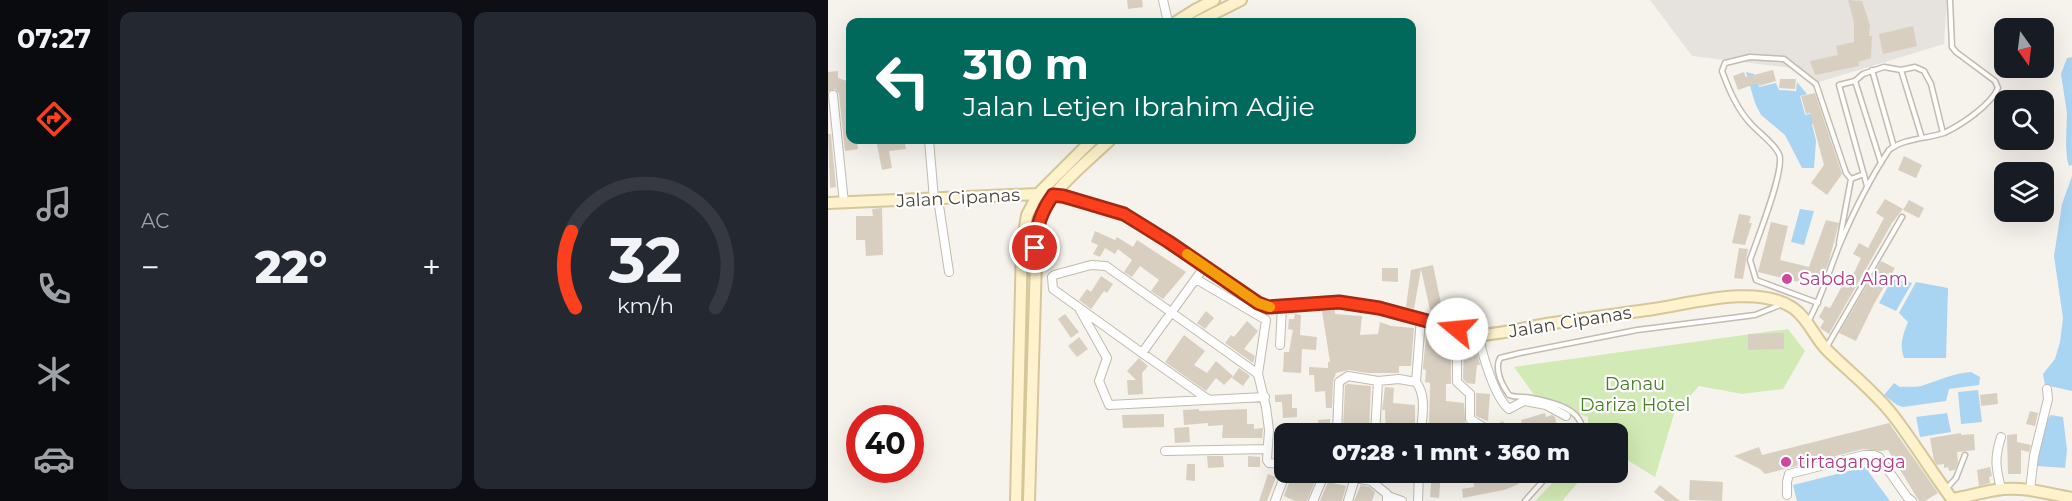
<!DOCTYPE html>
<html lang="id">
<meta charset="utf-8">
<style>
body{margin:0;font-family:Montserrat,sans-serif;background:#242831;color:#f1f3f6;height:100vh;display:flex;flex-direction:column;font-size:22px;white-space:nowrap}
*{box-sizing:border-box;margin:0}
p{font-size:20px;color:#9ea1a6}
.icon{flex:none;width:33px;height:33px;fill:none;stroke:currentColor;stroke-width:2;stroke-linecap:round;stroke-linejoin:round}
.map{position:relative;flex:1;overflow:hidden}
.side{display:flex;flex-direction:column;gap:12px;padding:12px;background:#0d0f14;width:720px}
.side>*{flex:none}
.top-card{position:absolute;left:18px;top:18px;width:570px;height:126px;border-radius:12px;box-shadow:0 6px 24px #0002;background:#00695c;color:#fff;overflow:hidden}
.needle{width:39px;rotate:166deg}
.buttons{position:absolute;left:1166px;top:18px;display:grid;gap:12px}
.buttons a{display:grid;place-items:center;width:60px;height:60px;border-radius:12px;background:#171b24;box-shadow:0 6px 24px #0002;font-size:30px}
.speed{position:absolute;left:18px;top:405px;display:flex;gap:12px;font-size:30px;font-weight:700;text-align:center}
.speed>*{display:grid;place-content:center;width:78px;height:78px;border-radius:50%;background:#171b24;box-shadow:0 6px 24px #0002;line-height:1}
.speed .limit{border:9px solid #d22;background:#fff;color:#111}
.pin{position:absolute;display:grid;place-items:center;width:51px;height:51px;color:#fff;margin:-26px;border:3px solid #fff;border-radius:50%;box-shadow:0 2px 6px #0007}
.me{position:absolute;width:66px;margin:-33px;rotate:287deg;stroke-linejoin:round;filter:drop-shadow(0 0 4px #0008)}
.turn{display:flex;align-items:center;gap:21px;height:126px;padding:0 18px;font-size:27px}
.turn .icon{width:78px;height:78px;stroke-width:2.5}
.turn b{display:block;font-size:42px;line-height:51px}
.big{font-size:45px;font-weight:800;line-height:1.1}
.side .card{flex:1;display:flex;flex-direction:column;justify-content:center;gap:9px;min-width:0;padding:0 21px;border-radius:12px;background:#242831}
.side .dial{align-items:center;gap:0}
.dial svg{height:156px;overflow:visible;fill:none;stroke:#363941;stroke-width:7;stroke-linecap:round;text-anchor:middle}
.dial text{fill:#f1f3f6;stroke:none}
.heat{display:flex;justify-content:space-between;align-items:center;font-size:33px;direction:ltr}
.side .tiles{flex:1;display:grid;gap:12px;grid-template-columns:repeat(2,1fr)}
.trip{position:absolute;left:446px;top:423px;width:354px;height:60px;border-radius:12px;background:#171b24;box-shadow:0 6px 24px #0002;font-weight:800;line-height:60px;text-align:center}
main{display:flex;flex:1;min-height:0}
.menu{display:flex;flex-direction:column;width:108px;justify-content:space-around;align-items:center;background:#090b0e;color:#9ea1a6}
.menu .icon{width:42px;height:42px}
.menu .selected{color:#fc3f1d}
.menu b{font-size:27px;color:#f1f3f6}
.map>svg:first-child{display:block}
.industrial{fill:#e6e2dd}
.green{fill:#d2eab5}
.water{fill:#a9d4f2}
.building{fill:#d8cfc1}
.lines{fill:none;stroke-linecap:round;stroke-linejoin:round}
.lane-casing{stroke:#c2bbae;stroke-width:7}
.street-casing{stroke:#c2bbae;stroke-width:10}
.secondary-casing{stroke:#d6c79b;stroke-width:14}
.lane{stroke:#fff;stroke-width:4}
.street{stroke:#fff;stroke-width:8}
.secondary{stroke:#fff3cd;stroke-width:10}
.route-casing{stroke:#a42913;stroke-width:15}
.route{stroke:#fc3f1d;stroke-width:10}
.slow{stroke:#f59e0b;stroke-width:10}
.hotel-dot{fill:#d1479c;stroke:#fff;stroke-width:2}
.labels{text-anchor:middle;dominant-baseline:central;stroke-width:4.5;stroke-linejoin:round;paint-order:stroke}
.street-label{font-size:18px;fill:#4b4439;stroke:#fff}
.hotel-label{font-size:18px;fill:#b23c85;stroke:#fff;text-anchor:start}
.park-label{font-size:18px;fill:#4a7f2a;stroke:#fff}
</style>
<main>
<nav class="menu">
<b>07:27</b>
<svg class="icon selected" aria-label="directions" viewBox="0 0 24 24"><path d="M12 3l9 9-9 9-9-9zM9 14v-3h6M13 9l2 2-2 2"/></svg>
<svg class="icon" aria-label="music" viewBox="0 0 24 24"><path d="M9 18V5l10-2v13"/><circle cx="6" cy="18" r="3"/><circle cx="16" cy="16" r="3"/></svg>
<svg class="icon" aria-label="phone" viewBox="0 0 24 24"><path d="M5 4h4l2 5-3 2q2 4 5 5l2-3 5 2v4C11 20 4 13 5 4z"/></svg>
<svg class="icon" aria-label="climate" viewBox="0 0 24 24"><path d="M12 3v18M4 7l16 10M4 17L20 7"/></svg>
<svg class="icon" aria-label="car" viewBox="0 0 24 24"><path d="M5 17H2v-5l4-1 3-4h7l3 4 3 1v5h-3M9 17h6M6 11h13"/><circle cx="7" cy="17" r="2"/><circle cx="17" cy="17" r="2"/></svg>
</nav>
<section class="side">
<div class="tiles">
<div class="card"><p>AC</p>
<div class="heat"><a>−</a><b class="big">22°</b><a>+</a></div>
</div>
<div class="card dial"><svg viewBox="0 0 100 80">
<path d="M14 69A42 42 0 1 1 86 69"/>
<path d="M14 69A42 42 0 0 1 12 30" stroke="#fc3f1d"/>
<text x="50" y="56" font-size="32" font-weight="700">32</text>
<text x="50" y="72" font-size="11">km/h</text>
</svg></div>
</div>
</section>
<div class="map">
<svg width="1244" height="501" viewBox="0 0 1244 501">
<rect width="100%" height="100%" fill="#f6f3ec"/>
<path class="industrial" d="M822,0H1119L1116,44L991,82L964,68L864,56Z"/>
<path class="green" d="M960,329L977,351L955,389L914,394L871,386L846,414L827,477L796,458L789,461V434L760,433V417L709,399L686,367Z
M734,473H766L753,479L734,501H707Z"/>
<path class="water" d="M1244,57V165L1241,166L1239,159L1238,144L1239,113L1233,74L1239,58Z
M918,72L926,74L931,87L948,83L951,90L968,91L969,82L979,94L972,96L977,115L986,113L989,123L984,124L988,141L986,168H974L957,135L933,115L927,103Z
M1244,176V391L1217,385L1215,374L1227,359L1232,342L1235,318L1226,256L1234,204Z
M972,209L986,211L976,245L963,242Z
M1064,279L1084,283L1068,311L1051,303Z
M1088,282L1120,288L1118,358H1076C1071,344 1075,335 1080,322L1071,313Z
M1143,372L1152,377L1151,385L1121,389L1118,401L1075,407L1069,405L1056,395L1066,383L1072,387C1080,386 1089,388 1096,385C1112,380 1126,373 1143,372Z
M1150,390L1154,422L1133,424L1130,392Z
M1119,413L1123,432L1092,437L1088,417Z
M1223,415L1235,417L1239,450L1237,468L1209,466L1216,424Z
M1037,467L1062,501H969L965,485Z"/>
<path class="building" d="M299,0H314L315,7L300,9Z
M1020,0L1034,1L1042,25L1041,36H1044L1043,58L1030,62L1031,66L987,75L982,61L1010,55L1008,46L1026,42V22Z
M1085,26L1089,46L1055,54L1051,34Z
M945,70L948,81L931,86L930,83L910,90L905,76L916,72L918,77Z
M10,71V78L22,82V91H20L22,106V140H29L30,149L17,151L11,94L7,89L0,92V72Z
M952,79H968L967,89L951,88Z
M987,93L1014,174L999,195L983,183L996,165L982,113L978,114L973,96Z
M0,134H3L8,187L2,188Z
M48,140H76L78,149L61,151L64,168L54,170Z
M1076,156L1094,165L1088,178L1070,170Z
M1057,199L1075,209L1064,223L1001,334L992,328L996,321L991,317L997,306L1002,308L1014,286L1019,288L1033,258L1025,254L1031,243L1040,248L1056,218L1048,213Z
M1081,200L1096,208L1091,218L1075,210Z
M54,208L55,255L38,256L37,240H28V216H45L44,209Z
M911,214L923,216L921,223H924L917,245L904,243Z
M998,220L1011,223L1001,261L991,287L930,272L943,222L960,226L952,260L981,267Z
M267,231L287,240L289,237L305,247L309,240L358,272L335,299L323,291L331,280L312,266L304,277L296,272L304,260L290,249L287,254L277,248L272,257L265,254L270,245L263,242Z
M911,248L920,249L915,279L906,278Z
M1053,261L1067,268L1046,304L1028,341L1011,333Z
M605,265L614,308L602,310L593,269L586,309L578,307L583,270Z
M554,268H570V282L554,281Z
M273,276L285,284L279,293L276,291L263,309L251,300L259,289L263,292Z
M507,310V314L534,316L532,335L550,334L552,322L563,326L586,328L583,366H571V373H540L521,370L508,373L505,382L504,408H498L497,391L487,392L486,375H481V367L500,368V362H502L494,311Z
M378,311L386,318L377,329L369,323Z
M237,314L251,332L243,338L230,319Z
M467,314L473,315L472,335L489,337L488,350L474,349L473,373L455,372L456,352H461L465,330L460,329L461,319H466Z
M419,321L430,331L416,349L427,356L425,363L397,343L403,335L406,337Z
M599,329L616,333L614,354L623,355V384H618V401L636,403L638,432L601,428L602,383L597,382L598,370L595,369V366Z
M956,333V349L920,350V334Z
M356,335L377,351L366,365L379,373L388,361L405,376L396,385L388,378L378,391L337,362Z
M251,337L260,349L249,357L240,346Z
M636,339L646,341L652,365H649L647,384L639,383L635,379Z
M311,358L320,366L314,373L315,394L300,395L299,380H308L299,371Z
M411,368L422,376L415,386L404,378Z
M520,384L543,386L541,430H515L517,385Z
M557,387L566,388L565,403L587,405V434H558L557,410H554Z
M648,393L662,394L660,421L648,416Z
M1169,393L1170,404L1153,406L1152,395Z
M464,394V408H469V417L455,418L454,402H447V395Z
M371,409V411L419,409V424H426V429L435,428L434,438H394L395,425L380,426V423L356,425L355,410Z
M1202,411L1210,413L1207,426L1198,424Z
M717,413L718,417L724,415L727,417L729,427L747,425L748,434H696L693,420Z
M336,414V427L295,428L294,415Z
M502,419V434H491L490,420Z
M675,421L681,434H669L665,426Z
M1061,423L1110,493L1097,501H1091L1060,450L1053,451L1035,449L937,474L932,469L906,456L931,447L934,455Z
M361,427L362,442L347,443L346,428Z
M1133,433V435L1146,434L1147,450L1129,452L1130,462L1127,470L1121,471L1120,467L1116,468V464L1109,465L1106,461L1102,438Z
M1189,434V442L1203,445L1201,452L1193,450V474H1180L1179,435Z
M452,435H456V457L448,456Z
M379,456H395L396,467L380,468Z
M420,456L432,457V467H420Z
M359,464H367V481L358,480Z
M1162,467L1164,476L1161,477L1162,483L1151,486L1149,470Z
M465,472H475L488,479L479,501H467L456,496Z
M604,472H613L611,498L602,497Z
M645,472H658V475L666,472H685L691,484L676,490L635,498L634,489L646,487Z
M440,474L448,477L439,501H431Z
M862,480L895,482L894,501L861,500Z
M500,482L518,486L514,501H492Z
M533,485L541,487L547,492L544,501H526Z
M832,485L852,501H837L826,492Z"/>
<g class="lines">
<defs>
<path id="lane" d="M1044,70L1066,147
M1073,70L1094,138
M1027,81L1053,163
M1039,186L1011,85L1027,81L1035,74L1056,67L1073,70L1087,67L1096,71L1103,84L1115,133
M1011,243L1023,179
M990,303L928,280L922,260C928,242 958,168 951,154C946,143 931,133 923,124C909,109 901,90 894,71L897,63L922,57L956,59L988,84L1018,173L1023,179L1036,174
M981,320C994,296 1001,271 1011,246C1025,213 1041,180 1061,150C1076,138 1098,139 1116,133C1133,125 1163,105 1170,88L1167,81L1128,52L1124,47L1122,0
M998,348L1074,217
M754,434C757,409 724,402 704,398C696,396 688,398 681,395C674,385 666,369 672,358L692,353L809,330L927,315L952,305
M1119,488L1128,478L1137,455
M697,501L723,472"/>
<path id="street" d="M335,0L340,22
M5,95L16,203
M101,140L106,199
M110,199L121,272
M377,266L314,353L225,289L224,277L226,275L263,265L278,266L430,374
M368,279L438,320L430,374L438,407L441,430L439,460L441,463L456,464
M252,310L279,358L271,381L281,405L437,397
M629,329V382L642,394V419L655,427L657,434
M651,335C653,352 667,398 681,409L696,401L718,405L738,416
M452,345L454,306
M314,353L381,400
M509,434L511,382L520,376L550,381
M547,434L550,381L571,379L588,382
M593,434C594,416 599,396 588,382L593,318
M1173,437C1166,459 1168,468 1173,489
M337,451L439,449
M487,472L507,478H527
M543,481L559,494V501
M1202,490L1206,456L1220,399L1219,389
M959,495V482L961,474L1036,455H1046L1051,457L1079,497L1084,501
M560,496L574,501
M447,501L458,472
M485,501L496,475
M520,501L527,478L543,481
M590,501L591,472"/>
<path id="secondary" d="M348,22L367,10L386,0
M369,22L413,0
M0,203L210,194L243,198L296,215L323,230L430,303L440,307L511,302L551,308L651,335C674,334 696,328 718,324C754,319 791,314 826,309C865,303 930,284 965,308C980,318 986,337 999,350C1020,371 1045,390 1064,414C1085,441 1103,471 1124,499
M1124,499C1141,496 1158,491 1175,489C1198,487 1221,494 1244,498
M188,501L194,246L199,215L210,194L264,140
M201,501L209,226C219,192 257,164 282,140"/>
</defs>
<use href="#lane" class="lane-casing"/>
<use href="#street" class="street-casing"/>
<use href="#secondary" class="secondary-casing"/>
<use href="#lane" class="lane"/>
<use href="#street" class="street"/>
<use href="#secondary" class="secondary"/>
</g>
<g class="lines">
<defs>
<path id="route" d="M207,248C208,227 213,212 225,195L235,196L296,214L341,242L430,303L440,307L511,302L551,308L629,329"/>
</defs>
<use href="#route" class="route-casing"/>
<use href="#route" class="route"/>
<path class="slow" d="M359,254L430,303L442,307"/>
</g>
<g class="hotel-dot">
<circle cx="959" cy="279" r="6"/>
<circle cx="958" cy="462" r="6"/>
</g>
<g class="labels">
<g class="street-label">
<text transform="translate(130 198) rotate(-3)">Jalan Cipanas</text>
<text transform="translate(742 322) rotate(-9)">Jalan Cipanas</text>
</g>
<g class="hotel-label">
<text x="971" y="279">Sabda Alam</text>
<text x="970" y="462">tirtagangga</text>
</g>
<g class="park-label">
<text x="807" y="384">Danau<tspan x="807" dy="21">Dariza Hotel</tspan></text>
</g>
</g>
</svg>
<div class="buttons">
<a><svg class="needle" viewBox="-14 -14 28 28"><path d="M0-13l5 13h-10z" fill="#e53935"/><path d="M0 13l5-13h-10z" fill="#9ea1a6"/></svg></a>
<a><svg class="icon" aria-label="search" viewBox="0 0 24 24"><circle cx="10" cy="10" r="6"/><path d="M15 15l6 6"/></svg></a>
<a><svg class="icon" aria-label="layers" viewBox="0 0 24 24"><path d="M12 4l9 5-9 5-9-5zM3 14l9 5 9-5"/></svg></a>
</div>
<div class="speed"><div class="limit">40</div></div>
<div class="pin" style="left:207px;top:248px;background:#d93025"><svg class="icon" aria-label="arrive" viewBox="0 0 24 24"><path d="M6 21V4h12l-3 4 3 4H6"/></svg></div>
<svg class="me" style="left:629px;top:329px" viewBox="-20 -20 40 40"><circle r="19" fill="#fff"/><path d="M0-13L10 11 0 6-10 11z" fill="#fc3f1d"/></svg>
<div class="trip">07:28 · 1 mnt · 360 m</div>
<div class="top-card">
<div class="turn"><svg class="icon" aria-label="left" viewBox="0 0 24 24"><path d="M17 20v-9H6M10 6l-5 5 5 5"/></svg><div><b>310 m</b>Jalan Letjen Ibrahim Adjie</div></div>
</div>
</div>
</main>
